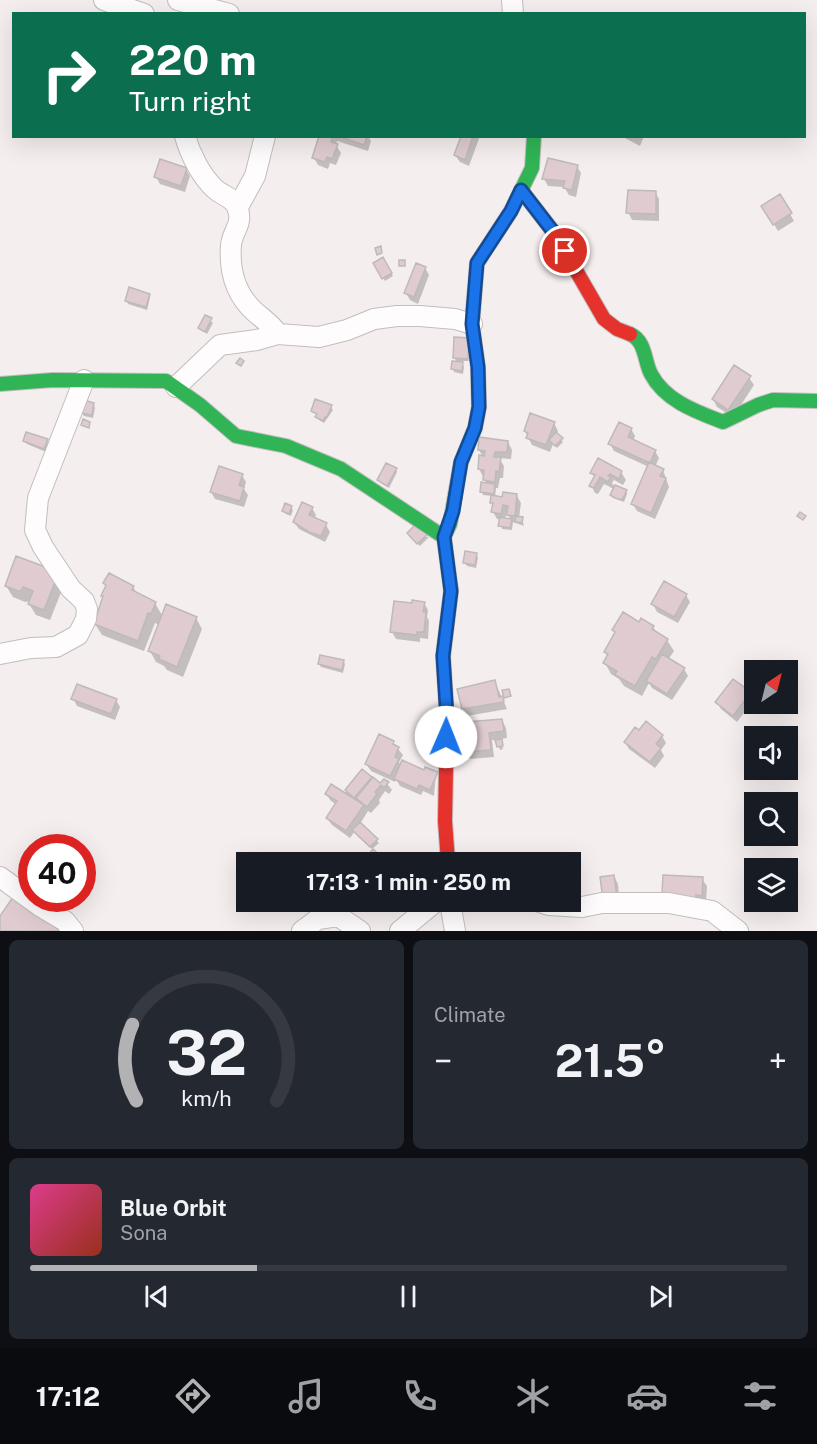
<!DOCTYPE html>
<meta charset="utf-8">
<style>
body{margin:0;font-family:"Public Sans",sans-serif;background:#242831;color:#f1f3f6;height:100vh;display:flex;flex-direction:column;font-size:22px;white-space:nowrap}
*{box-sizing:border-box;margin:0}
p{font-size:20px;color:#9ea1a6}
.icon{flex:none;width:33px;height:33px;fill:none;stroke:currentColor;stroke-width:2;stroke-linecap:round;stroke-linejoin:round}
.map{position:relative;height:931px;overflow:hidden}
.drawer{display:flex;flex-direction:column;gap:9px;padding:9px;background:#0d0f14;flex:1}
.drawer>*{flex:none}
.top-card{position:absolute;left:12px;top:12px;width:794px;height:126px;border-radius:0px;box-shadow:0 6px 24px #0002;background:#0b6e4f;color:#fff;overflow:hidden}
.needle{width:39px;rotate:35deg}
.buttons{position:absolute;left:744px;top:660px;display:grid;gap:12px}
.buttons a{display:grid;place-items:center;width:54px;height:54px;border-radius:0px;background:#171b24;box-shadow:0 6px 24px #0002;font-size:30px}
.speed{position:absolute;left:18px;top:834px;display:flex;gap:12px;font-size:30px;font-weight:700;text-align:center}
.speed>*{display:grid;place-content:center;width:78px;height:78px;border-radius:50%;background:#171b24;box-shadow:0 6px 24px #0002;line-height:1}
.speed .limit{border:9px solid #d22;background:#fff;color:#111}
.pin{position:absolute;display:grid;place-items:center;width:51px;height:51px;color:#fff;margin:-26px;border:3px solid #fff;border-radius:50%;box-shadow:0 2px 6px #0007}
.me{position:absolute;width:66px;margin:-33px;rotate:1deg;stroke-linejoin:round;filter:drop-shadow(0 0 4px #0008)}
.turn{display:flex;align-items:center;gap:21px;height:126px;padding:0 18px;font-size:27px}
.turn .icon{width:78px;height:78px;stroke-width:2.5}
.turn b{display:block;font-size:42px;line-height:51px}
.big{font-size:45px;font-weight:700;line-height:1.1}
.drawer .widget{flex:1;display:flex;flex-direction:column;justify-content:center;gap:9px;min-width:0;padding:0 21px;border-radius:9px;background:#242831}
.drawer .dial{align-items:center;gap:0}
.dial svg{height:156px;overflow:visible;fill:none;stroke:#363941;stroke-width:7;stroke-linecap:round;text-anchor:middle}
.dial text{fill:#f1f3f6;stroke:none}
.song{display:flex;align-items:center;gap:18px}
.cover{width:72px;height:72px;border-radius:9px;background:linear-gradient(135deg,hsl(330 70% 55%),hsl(10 70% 35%))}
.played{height:6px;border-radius:3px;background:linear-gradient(90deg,#b2b1b3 30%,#363941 30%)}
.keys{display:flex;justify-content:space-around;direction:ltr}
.heat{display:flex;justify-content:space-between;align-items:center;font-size:33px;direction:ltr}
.drawer .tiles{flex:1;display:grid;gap:9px;grid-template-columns:1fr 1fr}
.widget:last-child{grid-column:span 2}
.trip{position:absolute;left:236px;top:852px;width:345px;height:60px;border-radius:0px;background:#171b24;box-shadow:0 6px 24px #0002;font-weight:700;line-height:60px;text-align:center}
.tab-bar{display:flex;height:96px;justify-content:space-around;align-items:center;background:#090b0e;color:#9ea1a6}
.tab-bar .icon{width:42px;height:42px}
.tab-bar .active{color:#b2b1b3}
.tab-bar b{font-size:27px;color:#f1f3f6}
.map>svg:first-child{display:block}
.shadow{fill:#0003;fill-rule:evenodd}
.building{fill:#e0ccd0;stroke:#beb9ba;stroke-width:1.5}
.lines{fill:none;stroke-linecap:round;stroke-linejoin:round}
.street-casing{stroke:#c2bdbe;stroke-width:22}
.fast-casing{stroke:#c2bdbe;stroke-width:16}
.jam-casing{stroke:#c2bdbe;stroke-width:16}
.street{stroke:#fefcfd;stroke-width:20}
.fast{stroke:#30b455;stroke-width:14}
.jam{stroke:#e5322d;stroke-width:14}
.route-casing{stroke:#114b97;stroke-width:15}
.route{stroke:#1a73e8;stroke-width:10}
</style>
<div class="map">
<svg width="817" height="931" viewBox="0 0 817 931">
<rect width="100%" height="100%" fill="#f5eeef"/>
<path class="shadow" d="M320,136H368L371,141L368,151L337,141L336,145L341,153L336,165L330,163L328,169L318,165L314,158Z
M463,136H480L469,166L460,162L455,155Z
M621,136H644L640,146Z
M577,166L581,173L576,197L569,195L564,187L548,186L544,179Z
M186,169L190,176L185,192L160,184L156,177Z
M655,192L659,199V221L632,220L628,212Z
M780,196L794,221L778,231L763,206Z
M383,259L393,276L385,281L375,264Z
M425,268L429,275L418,304L410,300L406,293Z
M149,295L150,298L147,310L128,304L127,301Z
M206,317L213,323L207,334L200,328Z
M456,338L469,361H461L464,367L463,374L454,372L453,369L457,363L454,357Z
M749,378L754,385L733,417L717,407L713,399Z
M93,404L95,408L93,418L84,416L82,413Z
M331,407L333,410L324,423L319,420L318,415L312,411Z
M554,423L558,431L557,434L563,442L557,448L553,444L550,452L532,445L525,431Z
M631,429L635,436L633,441L655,451L659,458L655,467L663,470L669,487L655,519L637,511L633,504L649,467L614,451L610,444Z
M25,441H47L48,444L46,452L27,444Z
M508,442L512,450L511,459L499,458L504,466L503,478H500L498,488H496L495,497L504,498L517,496L521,503L519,518L522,519L524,526L513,522L512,530L502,529L501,520L497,519L493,512L492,496L483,495L482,492L487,484L479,469L483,457L479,450ZM506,512L512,521L505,520Z
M396,469L397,472L389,488L381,483Z
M621,472L626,480L623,485L614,480L612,483L615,487L626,491L627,494L624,502L614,498L612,494L614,489L604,484L598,494L595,493L591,485L595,478L592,473Z
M242,475L246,482L244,489L248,495L244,507L215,499L211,492Z
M291,507L293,510L291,516L286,514L284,511Z
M312,508L316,515L314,519L326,525L330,532L325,542L299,529L294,522Z
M410,536L429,537L420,546Z
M476,554L478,558L476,568L467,566L465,563Z
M17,558L64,585L50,620L36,615L29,604L30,601L25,602L13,597L6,586Z
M105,583L133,587L138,595L155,603L163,617L196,618L202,629L183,677L167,670L164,666L156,662L150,651L159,625L155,623L144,651L102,635L95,624L104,599L103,596L107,587Z
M686,595L690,602L678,623L657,612L653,604Z
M424,603L428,610L427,617L429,621L428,639L420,638V642L396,639L392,632L414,605Z
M640,624L653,627L657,634L667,640L674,651L668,660L684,669L688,676L672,700L652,688L649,683L642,696L624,686L619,679L611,674L605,663L608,657L605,652L616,634L614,630Z
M343,661L345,664L343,673L321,667L319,664Z
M495,682L507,709L467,716L463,709Z
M749,693L754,700L737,722L721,709L717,702Z
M73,698L116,700L120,707L115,720L77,706Z
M502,720L506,728L507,738L500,739L503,749L500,750L497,740H492L494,757L470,759L466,751Z
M662,736L666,743L661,750L664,756L655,768L629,749L625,742Z
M393,743L403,755L399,762L401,766L436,773L434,796L423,791L421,795L400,786L396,779L395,782L371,771L366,764Z
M363,771L380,785L385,781L392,790L389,794L385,791L379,800L380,803L371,813L368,811L360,824L379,843L372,849L355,831L350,838L332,825L327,818L336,804L331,801L326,794H344Z
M614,876L618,884L620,905L608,906Z
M702,879L707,886L706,902L676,905Z"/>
<path class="building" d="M319,136H333L331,142L338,144L332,159L327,157L325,162L312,158Z
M338,136H367L364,145Z
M461,136H473L465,160L454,155Z
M548,158L578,165L572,190L563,188L565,181L542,179Z
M160,159L187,168L181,186L154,177Z
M628,190L656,191V214L626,213Z
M780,194L792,213L773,225L761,206Z
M381,246L382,253L377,255L375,248Z
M383,257L392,273L382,279L373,263Z
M399,260H405V266H399Z
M416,263L426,267L414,297L404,293Z
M129,287L150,294L146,307L125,301Z
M205,315L212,318L205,332L198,328Z
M454,337L469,338L468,359L453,358Z
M240,358L244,361L241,366L236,363Z
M452,361L463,362L462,371L451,369Z
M734,365L751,376L728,410L712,399Z
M315,399L332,405L327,417H325L323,421L315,417L317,414L311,411Z
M84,400L94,403L92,415L81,413Z
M530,413L555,422L546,445L526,438L528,433L524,431Z
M83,419L90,422L89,428L81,425Z
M619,422L632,428L628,437L656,450L650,463L608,444Z
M26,432L48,439L44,449L23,441Z
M556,432L563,438L555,446L549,440Z
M479,437L508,441L507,452H495L494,457H501L499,472L496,471L495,482L483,480L484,470L478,469L479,455L484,456L485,451L478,450Z
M598,458L622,471L619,479L610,474L608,476L611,477L608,482L600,477L594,488L589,486L595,475L590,473Z
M649,462L664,469L660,476L666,478L651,513L631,504Z
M386,463L397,468L387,486L377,480Z
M219,466L243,474L239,485L244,487L240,501L210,492Z
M481,482L495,484L494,494L480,492Z
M615,485L627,490L622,500L615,498L610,495Z
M503,492L517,494L515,516L506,515L508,506L503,505L501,514L491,512L493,503H490L491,495L502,497Z
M302,502L313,507L309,515L327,523L321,536L309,532L293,522Z
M285,503L292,506L289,514L282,511Z
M800,512L806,516L803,520L797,516Z
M516,516L523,517L522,523L515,522Z
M500,517L512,519L510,528L498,526Z
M418,522L429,533L417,544L407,533Z
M465,551L477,553L475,565L463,563Z
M16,556L59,572L44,610L28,604L33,591L23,587L21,591H18L5,586Z
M109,573L134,586L132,590L156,602L151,614L148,613L138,641L94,624L103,596H101L106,585L103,583Z
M664,581L687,594L674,617L651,604Z
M412,600L425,602L423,612H426L424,632H417V635L390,632L394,601L412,603Z
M166,604L197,617L177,667L159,659L160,656L148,651Z
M623,612L639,622L641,618L654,626L652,629L668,639L656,659L652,657L635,686L615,675L617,671L603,663L608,654L604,652L615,632L612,630Z
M662,654L685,668L667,694L646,681Z
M320,655L344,660L342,670L318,664Z
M733,679L751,692L733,716L715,702Z
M495,680L499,697L503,696L504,702L462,709L457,689Z
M77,684L117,699L111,714L71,699Z
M509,689L511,696L504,698L502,690Z
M502,719L504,731L489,733L491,750L465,752L463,740L468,739L466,722Z
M646,721L663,735L656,744L661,748L650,762L624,742L635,727L639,730Z
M379,734L394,741L393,744L399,747L395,757L399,759L390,776L365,764Z
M502,739L503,746L497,747L495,740Z
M402,760L424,770L425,767L438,772L430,790L419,785L417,789L394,779Z
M362,769L372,777L354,798L345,790Z
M373,777L380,783L384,779L389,782L384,788L381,785L375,792L377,794L367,807L356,798Z
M331,784L364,805L346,831L326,818L337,801L325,794Z
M360,822L378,839L370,847L352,830Z
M373,849L387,862H370L365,858Z
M614,875L617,898L603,900L600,877Z
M663,875L703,877L702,896L696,895V899L662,894Z
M13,897L59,930L58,931H0V916Z"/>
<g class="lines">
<defs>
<path id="street" d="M104,0L144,14
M178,0L229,14
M512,0L513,14
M185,136C190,154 201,176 215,189C223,196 235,198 238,210C243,224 232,232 231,245C229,271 235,294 255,312C263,319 272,325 278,334
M238,207L255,176L265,136
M176,387L220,345L257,340L278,334L319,337L347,330L374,319L397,316H420L455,319L472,324
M0,654L31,648L56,647L78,635L86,619L87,609L84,601L71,589L43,547L35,530L38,498L84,380
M0,877L40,906L65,921L73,931
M450,902L455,931
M540,902L549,905L582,907L602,903H669L712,911L738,931
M302,931L318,919L338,916L360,931
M400,931L435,902"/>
<path id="fast" d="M630,334C646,341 644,361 651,374C665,401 697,412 723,422L758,405L773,400L817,401
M0,384L53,380L166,381L200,405L236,436L286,446L341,469L444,537
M443,656L451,591L444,537L450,524L461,462L475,428L479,407L478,367L472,324L477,263L511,211L532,168L534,136"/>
<path id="jam" d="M521,190L555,234L604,319L617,329L630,334
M443,656L447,718L445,821L448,862"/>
</defs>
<use href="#street" class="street-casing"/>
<use href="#fast" class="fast-casing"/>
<use href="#jam" class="jam-casing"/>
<use href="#street" class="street"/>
<use href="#fast" class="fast"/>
<use href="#jam" class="jam"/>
</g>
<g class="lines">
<defs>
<path id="route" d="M446,737L447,718L443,656L451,591L444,537L453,511L461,462L475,428L479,407L478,367L472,324L477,263L511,211L521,190L555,234L565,251"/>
</defs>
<use href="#route" class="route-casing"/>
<use href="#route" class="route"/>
</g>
</svg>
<div class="buttons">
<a><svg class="needle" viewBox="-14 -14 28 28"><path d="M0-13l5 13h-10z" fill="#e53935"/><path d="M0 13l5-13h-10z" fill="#9ea1a6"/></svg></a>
<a><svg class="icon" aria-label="sound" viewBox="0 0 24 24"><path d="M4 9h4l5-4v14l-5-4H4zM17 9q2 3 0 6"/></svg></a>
<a><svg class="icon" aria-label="search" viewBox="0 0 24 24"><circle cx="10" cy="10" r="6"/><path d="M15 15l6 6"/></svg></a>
<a><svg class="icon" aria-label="layers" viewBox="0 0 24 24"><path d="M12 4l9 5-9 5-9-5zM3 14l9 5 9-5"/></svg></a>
</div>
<div class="speed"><div class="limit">40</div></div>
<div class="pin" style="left:565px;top:251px;background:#d93025"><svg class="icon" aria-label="arrive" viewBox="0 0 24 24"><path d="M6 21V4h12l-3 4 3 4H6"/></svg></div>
<svg class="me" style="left:446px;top:737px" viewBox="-20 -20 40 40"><circle r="19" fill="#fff"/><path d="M0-13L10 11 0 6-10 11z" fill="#1a73e8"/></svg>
<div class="trip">17:13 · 1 min · 250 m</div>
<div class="top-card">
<div class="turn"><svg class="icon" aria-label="right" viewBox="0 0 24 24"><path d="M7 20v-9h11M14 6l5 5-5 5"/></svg><div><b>220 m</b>Turn right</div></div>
</div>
</div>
<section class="drawer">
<div class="tiles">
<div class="widget dial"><svg viewBox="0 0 100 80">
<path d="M14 69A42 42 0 1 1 86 69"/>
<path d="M14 69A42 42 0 0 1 12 30" stroke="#b2b1b3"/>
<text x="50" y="56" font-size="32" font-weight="700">32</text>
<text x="50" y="72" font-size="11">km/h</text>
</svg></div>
<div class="widget"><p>Climate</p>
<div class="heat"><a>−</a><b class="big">21.5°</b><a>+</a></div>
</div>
<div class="widget">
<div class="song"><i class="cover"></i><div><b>Blue Orbit</b><p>Sona</p></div></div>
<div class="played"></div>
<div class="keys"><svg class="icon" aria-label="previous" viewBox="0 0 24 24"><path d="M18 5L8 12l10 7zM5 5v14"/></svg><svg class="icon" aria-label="pause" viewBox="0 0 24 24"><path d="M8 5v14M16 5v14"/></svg><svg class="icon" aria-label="next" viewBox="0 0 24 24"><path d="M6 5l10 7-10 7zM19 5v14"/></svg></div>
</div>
</div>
</section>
<nav class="tab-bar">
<b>17:12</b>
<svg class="icon active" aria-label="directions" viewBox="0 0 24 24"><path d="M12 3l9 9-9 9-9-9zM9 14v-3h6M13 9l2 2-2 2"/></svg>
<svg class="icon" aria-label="music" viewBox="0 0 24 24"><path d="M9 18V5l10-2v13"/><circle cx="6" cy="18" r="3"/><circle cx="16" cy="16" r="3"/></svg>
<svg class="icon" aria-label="phone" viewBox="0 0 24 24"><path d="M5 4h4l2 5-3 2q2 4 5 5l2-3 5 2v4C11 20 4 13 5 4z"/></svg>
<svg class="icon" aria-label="climate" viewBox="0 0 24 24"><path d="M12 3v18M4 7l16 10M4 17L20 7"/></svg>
<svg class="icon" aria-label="car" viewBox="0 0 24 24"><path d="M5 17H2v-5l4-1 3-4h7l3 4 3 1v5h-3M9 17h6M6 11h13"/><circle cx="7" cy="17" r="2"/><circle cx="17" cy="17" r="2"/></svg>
<svg class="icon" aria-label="filters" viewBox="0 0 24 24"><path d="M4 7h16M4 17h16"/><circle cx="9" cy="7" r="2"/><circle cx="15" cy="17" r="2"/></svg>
</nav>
